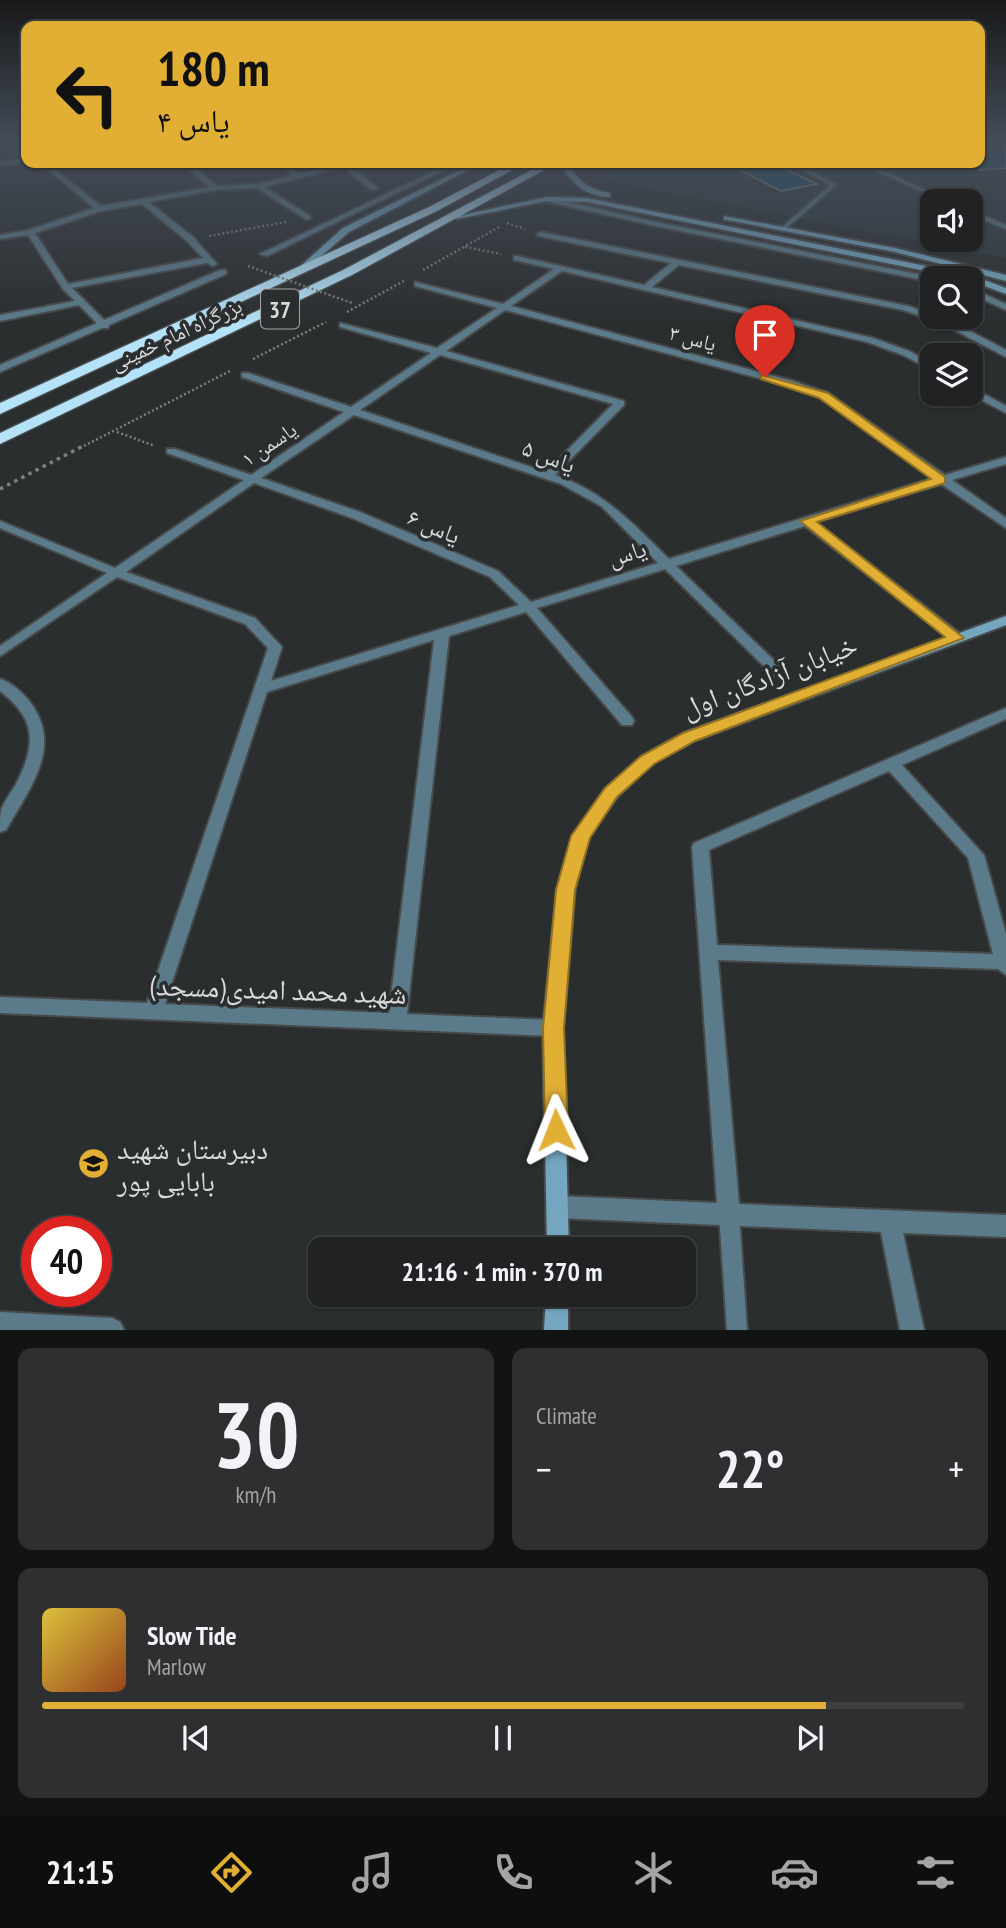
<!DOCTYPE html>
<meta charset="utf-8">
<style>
body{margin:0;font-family:"PT Sans Narrow","Noto Naskh Arabic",sans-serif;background:#2d2f30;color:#f1f3f6;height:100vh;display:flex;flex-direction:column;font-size:26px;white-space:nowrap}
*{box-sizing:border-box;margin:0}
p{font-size:23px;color:#a2a4a6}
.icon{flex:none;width:38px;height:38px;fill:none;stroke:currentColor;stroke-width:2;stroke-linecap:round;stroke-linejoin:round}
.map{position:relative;height:1330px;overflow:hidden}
.side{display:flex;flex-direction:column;gap:18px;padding:18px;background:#121313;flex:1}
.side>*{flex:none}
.guide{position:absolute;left:21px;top:21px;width:964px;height:147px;border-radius:14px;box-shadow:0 2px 5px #0004,0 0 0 2px #3d3f41;background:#e1af34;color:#111;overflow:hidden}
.controls{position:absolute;left:920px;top:189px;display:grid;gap:14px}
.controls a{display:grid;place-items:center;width:63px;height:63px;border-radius:14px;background:#202223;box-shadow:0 2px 5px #0004,0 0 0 2px #3d3f41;font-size:35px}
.speed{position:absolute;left:21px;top:1216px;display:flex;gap:14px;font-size:35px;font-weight:700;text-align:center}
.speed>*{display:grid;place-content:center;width:91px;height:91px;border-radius:50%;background:#202223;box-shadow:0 2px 5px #0004,0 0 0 2px #3d3f41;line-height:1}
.speed .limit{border:10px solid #d22;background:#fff;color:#111}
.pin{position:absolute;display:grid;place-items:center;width:60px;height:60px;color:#fff;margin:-72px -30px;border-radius:50% 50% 50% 0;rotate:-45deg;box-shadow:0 0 7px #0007}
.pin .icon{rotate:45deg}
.me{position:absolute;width:77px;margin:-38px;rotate:358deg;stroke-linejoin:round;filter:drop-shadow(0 0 5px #0008)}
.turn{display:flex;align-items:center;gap:24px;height:147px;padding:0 21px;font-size:32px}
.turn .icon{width:91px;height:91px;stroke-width:2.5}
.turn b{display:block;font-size:49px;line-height:60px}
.big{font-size:52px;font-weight:600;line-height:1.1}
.side .tile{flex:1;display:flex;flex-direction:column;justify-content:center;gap:10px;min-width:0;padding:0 24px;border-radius:14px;background:#2d2f30}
.side .dial{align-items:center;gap:0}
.dial b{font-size:91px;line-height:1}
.song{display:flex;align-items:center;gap:21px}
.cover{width:84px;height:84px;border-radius:10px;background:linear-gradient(135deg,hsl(50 70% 55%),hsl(20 70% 35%))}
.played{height:7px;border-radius:4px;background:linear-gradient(90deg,#e1af34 85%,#3d3f41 85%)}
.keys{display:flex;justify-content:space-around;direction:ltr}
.heat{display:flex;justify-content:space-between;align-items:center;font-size:38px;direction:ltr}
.side .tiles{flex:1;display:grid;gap:18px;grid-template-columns:1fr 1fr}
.tile:last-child{grid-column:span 2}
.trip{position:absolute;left:308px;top:1237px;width:388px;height:70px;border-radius:14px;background:#202223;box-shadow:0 2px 5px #0004,0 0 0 2px #3d3f41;font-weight:600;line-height:70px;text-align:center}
.tabs{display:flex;height:112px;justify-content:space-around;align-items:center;background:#0d0e0e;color:#a2a4a6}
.tabs .icon{width:49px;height:49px}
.tabs .active{color:#e1af34}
.tabs b{font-size:32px;color:#f1f3f6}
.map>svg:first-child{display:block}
.built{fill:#2f383c;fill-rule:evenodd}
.building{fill:#0e526c;stroke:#808384;stroke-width:2}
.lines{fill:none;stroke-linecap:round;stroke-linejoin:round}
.lane-casing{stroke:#474a4b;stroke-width:4}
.street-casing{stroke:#474a4b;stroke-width:4}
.secondary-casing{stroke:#474a4b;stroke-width:4}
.highway-casing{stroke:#474a4b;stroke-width:3}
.path-far1{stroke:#7d7f80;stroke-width:2.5;stroke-dasharray:2 2.5;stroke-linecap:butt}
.path{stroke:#7d7f80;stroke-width:3.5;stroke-dasharray:3.5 4.5;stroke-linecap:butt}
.lane{fill:#5c7b8a;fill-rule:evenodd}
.street{fill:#5c7b8a;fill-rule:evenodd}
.secondary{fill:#74a6bf;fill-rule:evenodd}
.highway{fill:#b4e2f9;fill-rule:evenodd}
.path-bridge{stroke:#7d7f80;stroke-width:2.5;stroke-dasharray:2 2.5;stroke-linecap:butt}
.route{fill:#e1af34;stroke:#927222;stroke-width:2}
.labels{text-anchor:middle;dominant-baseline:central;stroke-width:7;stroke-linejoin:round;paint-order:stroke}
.far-street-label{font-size:21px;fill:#d9dadb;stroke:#2b2e2f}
.shield{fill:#2b2e2f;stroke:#a5a6a7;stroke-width:2}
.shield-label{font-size:23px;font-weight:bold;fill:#d9dadb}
.street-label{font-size:24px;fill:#d9dadb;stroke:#2b2e2f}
.near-street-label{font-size:28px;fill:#d9dadb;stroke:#2b2e2f}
.near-poi-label{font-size:28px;fill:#d9dadb;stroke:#2b2e2f;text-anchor:start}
</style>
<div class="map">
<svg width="1006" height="1330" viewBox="0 0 1006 1330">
<rect width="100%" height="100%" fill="#2b2e2f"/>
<path class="built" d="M980,140H1006V258L617,183L606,179V173L626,163H980ZM933,201H971V240H933Z"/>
<path class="building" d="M1006,144V168L980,170V149Z
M726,163H773L817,184L781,191Z"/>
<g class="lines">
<defs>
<path id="lane" d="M789,163H796L837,185L783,231L781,230V228L830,185Z
M859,163H866L950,201H942Z
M971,210L1006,225V229L971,215Z
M729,1203L736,1206L739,1213L747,1330H727L719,1213L722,1206Z"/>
<path id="street" d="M9,140H15L26,150V156Z
M26,158V162L0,166V162Z
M40,163H47L101,206L209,187L182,163H189L217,186L258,184L292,176L281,163H288L298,174L341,163H354L350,165L378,188L371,190L343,167L264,187L310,216L311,218L307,220L257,188L215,190L149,202L193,237L217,264L213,266L207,263L72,288L104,320L220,270H226V274L109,325L108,328H102L0,372V365L97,323L79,305L0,321V315L75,301L63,289L28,235L0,239V235L29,230L94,208ZM142,204L187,241L203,258L68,284L35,233L101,211Z
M451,163H459L267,256L260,254Z
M547,197L651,221L937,278H933V282L651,225L544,201V197Z
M541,232L908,306L933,314V317L945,318L1006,350V357L939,322L903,310L679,265L652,287L873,338L909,351L933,364V371L903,355L867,342L562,271L511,306L793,381L828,393L945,475L1006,457V464L952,480L1006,518V528L941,484L816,522L962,635L964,638L962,641H952L805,526L676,566L784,670L786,673L784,676H774L665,569L537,608L632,717L634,721L632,725H622L526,612L449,636L407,1014L553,1020L560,1022L563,1028L560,1034L553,1036L0,1013V997L147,1003L268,648L245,624L117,577L0,656V646L107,573L0,528V521L115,568L244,480L167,453V449H175L251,475L344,412L242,377V373H248L351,407L431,353L340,327V323L437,348L497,308L415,286V282L503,304L554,269L514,260V256H517L644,285L671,263L538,236L537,234ZM505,310L785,385L820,397L934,478L669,559C633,524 605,492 555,475L624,405V401L446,351ZM440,355L613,404L546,472L360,410ZM354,415L561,484L601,506L658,563L531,602L498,571L360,512L261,478ZM254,483L352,518L490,577L519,605L271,681L282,647L255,618L126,572ZM434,640L389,1013L165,1004L267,692Z
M971,288L1006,304V310L971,294Z
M971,387L1006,406V413L970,394Z
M0,679C11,682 23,693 30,702C64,747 29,789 6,830L0,832C0,825 0,816 1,810C4,802 10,794 15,786C36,746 38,720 0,691Z
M1006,708V719L902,765L984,855L1006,934V975L998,969L718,960L739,1204L1006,1215V1237L903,1233L924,1330H900L881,1232L559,1218L551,1215L548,1207L551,1199L559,1196L717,1203L692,847L694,843ZM889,771L968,858L993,954L717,945L709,850Z
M0,1312L112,1318L120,1322L124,1330H0Z"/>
<path id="secondary" d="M474,163H482L349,232L303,272L296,270L343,228Z
M567,163H573L570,168C580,183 592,190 610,193V197C589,197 573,185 563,168Z
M547,197L587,198L971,275L1006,288V294L971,281V278H960L587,202L547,201L457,219L453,217Z
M724,216L895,248L1006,275V281L895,252L727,220H724Z
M1006,616V625L694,741L652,764L617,797L589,837L575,889L563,1028L569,1250H547L543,1028L557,889L573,836L605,789L642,756L684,733Z
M546,1295H568V1330H544Z"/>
<path id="highway" d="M513,163H525L437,211L0,414V403L429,207Z
M545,163H557L352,275L0,444V433L343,270Z"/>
</defs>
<use href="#lane" class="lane-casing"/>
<use href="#street" class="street-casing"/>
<use href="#secondary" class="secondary-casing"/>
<use href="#highway" class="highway-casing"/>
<path class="path-far1" d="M589,171L601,163
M507,223L525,229
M209,236L286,222
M465,247L501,254
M423,270L501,226
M347,312L404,281
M253,359L326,322
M117,432L155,446
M80,448L230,371"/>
<path class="path" d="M0,489L83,446"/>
<use href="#lane" class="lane"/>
<use href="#street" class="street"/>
<use href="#secondary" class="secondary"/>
<use href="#highway" class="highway"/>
<path class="path-bridge" d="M248,266L352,303"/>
</g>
<linearGradient id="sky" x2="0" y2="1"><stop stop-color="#18191a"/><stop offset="0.43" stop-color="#444c58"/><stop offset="1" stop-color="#444c58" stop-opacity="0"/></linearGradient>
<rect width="1006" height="326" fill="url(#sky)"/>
<path class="route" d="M761,375L828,393L945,477V483L817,522L964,638L695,741L654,764L617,797L590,838L575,890L564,1028L568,1130L565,1138L556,1141L548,1138L545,1130L543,1028L556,890L571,836L605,788L641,756L683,733L945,637L800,521L931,479L819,398L761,379Z"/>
<defs>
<symbol id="school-disc" viewBox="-11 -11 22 22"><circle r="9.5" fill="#e1af34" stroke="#2b2e2f"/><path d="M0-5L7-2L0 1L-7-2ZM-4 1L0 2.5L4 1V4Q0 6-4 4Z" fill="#111"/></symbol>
</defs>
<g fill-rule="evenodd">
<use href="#school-disc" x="76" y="1146" width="35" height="35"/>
</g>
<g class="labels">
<g class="far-street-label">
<text transform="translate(176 334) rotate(-25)">بزرگراه امام خمینی</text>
<text transform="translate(693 338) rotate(15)">یاس ۳</text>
<text transform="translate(269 444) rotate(-34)">یاسمن ۱</text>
</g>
<rect class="shield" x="261" y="289.5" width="38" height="39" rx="5"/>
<g class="shield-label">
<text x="280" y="309">37</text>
</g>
<g class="street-label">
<text transform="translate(549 456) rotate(21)">یاس ۵</text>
<text transform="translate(434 526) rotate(23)">یاس ۶</text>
<text transform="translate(627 553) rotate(-17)">یاس</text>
</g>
<g class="near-street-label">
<text transform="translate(769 676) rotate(-21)">خیابان آزادگان اول</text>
<text transform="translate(278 989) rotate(2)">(مسجد)شهید محمد امیدی</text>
</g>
<g class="near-poi-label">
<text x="117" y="1148">دبیرستان شهید<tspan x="117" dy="32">بابایی پور</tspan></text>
</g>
</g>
</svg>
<div class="controls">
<a><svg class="icon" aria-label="sound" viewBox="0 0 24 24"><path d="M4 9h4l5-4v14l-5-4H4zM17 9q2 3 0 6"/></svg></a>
<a><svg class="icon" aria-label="search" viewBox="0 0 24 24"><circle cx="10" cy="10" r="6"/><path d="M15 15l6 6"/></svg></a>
<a><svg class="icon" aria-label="layers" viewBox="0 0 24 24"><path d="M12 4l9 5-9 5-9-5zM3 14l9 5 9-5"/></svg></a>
</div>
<div class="speed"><div class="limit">40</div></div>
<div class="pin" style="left:765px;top:377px;background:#d93025"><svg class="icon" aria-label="arrive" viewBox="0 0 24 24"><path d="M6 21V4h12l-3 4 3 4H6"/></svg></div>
<svg class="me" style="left:556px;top:1130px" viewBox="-20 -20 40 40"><path d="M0-17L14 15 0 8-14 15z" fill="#e1af34" stroke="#fff" stroke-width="4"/></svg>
<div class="trip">21:16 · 1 min · 370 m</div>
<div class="guide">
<div class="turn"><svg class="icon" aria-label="left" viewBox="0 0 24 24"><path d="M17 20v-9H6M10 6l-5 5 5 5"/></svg><div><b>180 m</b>یاس ۴</div></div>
</div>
</div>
<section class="side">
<div class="tiles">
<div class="tile dial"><b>30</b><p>km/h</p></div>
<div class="tile"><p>Climate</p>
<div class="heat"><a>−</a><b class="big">22°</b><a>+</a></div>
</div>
<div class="tile">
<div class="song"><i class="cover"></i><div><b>Slow Tide</b><p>Marlow</p></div></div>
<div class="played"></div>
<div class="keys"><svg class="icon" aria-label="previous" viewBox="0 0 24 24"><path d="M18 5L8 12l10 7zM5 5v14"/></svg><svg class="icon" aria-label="pause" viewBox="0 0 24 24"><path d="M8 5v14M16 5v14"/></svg><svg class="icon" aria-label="next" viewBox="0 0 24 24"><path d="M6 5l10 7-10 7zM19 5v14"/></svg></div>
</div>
</div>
</section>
<nav class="tabs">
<b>21:15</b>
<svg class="icon active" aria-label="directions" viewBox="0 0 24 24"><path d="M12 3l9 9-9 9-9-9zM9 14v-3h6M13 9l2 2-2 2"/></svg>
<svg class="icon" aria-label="music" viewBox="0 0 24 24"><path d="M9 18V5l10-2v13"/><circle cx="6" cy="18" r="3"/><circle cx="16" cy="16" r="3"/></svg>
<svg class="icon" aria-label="phone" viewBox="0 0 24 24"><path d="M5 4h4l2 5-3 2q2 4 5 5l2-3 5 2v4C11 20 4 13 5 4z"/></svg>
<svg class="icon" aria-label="climate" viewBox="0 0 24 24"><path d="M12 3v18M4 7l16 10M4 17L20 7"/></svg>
<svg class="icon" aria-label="car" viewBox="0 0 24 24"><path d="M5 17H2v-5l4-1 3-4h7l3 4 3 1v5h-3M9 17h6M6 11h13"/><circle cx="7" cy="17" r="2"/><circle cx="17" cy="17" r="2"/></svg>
<svg class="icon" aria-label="filters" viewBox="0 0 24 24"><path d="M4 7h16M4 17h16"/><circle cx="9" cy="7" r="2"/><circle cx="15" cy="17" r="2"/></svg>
</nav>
